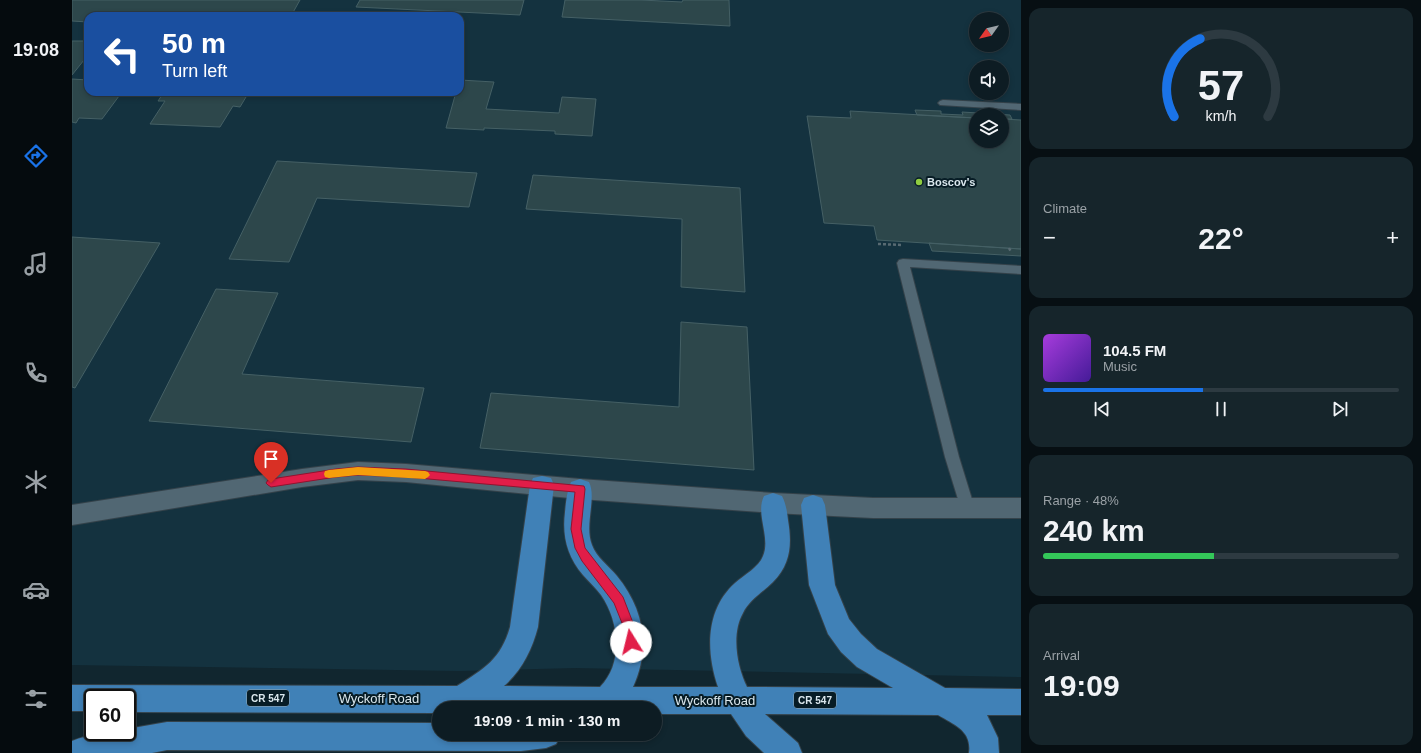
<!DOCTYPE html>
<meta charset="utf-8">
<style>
body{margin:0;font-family:Arial,sans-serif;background:#16252b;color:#f1f3f6;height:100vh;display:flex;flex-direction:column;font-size:15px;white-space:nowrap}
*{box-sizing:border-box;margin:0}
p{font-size:13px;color:#9aa1a6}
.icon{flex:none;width:22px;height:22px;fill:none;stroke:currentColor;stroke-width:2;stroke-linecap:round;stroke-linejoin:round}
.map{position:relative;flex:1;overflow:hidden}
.sheet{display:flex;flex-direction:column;gap:8px;padding:8px;background:#070f13;width:400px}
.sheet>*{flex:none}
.top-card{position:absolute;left:12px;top:12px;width:380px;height:84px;border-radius:12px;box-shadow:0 2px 6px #0003,0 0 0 1px #2d3a41;background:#1a4fa0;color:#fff;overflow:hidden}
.needle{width:26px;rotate:236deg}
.buttons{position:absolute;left:897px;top:12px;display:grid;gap:8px}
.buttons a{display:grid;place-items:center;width:40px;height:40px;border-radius:50%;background:#0d1c23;box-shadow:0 2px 6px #0003,0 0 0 1px #2d3a41;font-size:20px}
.speed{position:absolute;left:12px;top:689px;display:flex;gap:8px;font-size:20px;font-weight:700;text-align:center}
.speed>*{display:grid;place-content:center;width:52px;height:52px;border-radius:50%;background:#0d1c23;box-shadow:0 2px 6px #0003,0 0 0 1px #2d3a41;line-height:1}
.speed .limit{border:2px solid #111;border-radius:6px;background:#fff;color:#111}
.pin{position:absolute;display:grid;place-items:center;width:34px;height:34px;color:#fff;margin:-41px -17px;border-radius:50% 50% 50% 0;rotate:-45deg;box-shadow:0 0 4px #0007}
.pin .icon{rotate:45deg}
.me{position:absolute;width:44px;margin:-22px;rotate:351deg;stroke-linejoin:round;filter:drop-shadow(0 0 3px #0008)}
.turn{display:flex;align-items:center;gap:14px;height:84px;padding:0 12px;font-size:18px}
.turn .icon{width:52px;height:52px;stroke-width:2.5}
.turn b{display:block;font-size:28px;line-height:34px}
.big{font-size:30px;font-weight:600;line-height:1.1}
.sheet .tile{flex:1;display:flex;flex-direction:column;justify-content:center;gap:6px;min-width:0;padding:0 14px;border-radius:12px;background:#16252b}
.sheet .dial{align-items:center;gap:0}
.dial svg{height:104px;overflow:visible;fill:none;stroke:#2d3a41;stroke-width:7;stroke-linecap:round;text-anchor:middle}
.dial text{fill:#f1f3f6;stroke:none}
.song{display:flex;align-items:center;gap:12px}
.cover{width:48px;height:48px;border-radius:6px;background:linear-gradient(135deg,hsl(280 70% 55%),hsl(260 70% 35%))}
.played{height:4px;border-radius:2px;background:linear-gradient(90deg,#1a73e8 45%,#2d3a41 45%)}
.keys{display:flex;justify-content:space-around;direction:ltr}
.heat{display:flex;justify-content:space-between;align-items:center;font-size:22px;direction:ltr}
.charge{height:6px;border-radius:3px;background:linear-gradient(90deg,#34c759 48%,#2d3a41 0)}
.trip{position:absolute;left:360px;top:701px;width:230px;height:40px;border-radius:20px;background:#0d1c23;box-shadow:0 2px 6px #0003,0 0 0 1px #2d3a41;font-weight:600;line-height:40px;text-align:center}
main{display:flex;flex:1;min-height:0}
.tabs{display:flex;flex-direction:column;width:72px;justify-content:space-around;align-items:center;background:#050b0e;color:#9aa1a6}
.tabs .icon{width:28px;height:28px}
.tabs .active{color:#1a73e8}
.tabs b{font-size:18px;color:#f1f3f6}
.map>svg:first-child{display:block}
.built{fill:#14323f;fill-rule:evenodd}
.building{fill:#2d474b;stroke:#456065}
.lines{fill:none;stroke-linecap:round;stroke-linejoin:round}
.service-casing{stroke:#34424a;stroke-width:2}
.minor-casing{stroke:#34424a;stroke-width:2}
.primary-casing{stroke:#34424a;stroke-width:2}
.path{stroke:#586a72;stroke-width:2.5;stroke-dasharray:3 2;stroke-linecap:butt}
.service{fill:#516773;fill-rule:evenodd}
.minor{fill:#516773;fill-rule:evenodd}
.primary{fill:#4081b7;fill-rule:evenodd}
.route{fill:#e11d48;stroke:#92132f}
.slow{fill:#f59e0b}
.poi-dot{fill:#90cd40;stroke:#071c25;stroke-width:1.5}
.labels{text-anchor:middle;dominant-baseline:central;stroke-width:4;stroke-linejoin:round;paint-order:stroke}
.shield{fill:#071c25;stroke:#9baab1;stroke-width:1}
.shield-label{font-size:10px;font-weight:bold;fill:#dae7ed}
.poi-label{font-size:11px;font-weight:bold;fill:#dae7ed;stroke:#071c25;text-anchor:start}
.near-street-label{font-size:13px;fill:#dae7ed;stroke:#071c25}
</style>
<main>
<nav class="tabs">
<b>19:08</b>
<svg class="icon active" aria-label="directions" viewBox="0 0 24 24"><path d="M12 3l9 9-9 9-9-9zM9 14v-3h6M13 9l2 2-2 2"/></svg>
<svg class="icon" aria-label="music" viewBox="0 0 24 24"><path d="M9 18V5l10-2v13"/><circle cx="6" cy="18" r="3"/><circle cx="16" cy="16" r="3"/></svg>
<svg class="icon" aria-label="phone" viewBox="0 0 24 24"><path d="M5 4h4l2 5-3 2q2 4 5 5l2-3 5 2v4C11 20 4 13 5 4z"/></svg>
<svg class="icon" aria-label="climate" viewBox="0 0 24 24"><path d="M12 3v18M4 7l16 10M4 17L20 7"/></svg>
<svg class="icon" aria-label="car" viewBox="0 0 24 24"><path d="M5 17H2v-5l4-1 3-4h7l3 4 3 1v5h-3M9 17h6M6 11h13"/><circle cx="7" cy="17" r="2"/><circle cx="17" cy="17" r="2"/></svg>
<svg class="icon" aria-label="filters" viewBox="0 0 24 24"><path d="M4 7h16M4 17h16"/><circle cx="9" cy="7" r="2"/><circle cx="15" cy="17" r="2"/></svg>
</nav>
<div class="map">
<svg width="949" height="753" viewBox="0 0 949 753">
<rect width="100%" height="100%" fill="#11262f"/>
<path class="built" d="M0,0H949V677L503,668L387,671L0,665ZM16,16H388V92H16ZM904,19H930V45H904ZM904,67H930V93H904ZM904,115H930V141H904Z"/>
<path class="building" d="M0,0H228L219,16H16V22L0,21Z
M288,0H452L448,15L284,7Z
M493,0H569L610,2L611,0H657L658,26L490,17Z
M0,41H16V55L0,75Z
M0,79L16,80V92H50L30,119L7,118L4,123L0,122Z
M388,80L422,82L414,109L487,113L490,97L524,99L520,136L483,134V131L412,128V130L374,128L384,92H388Z
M92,92H177L168,107L161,106L148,127L78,124L93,101H86Z
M843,110L869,111V114L891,115L890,112L938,115L940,119H930V115H904V118L845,115Z
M778,111L904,118V141H930V119L949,120V249L805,240L802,226L752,223L735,116L779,118Z
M205,161L405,173L397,207L245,198L217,262L157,259Z
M461,175L668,188L673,292L609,287L610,219L454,209Z
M0,237L88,243L3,388L0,387Z
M857,243L949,249V256L860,251Z
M144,289L206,293L170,374L352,388L339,442L77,421Z
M609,322L675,327L682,470L408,448L419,393L607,407Z"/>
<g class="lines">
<defs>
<path id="service" d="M871,100L949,104V110L868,105L866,103L868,101Z
M831,259L949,266V274L838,267L887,457L903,509L901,513L896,515L891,513L889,509L873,457L825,263L827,260Z"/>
<path id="minor" d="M286,462L334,464L508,479L701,493L801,498H949V518H801L701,513L508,499L334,482L286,480L230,487L0,525V505L230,469Z"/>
<path id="primary" d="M470,476L479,478L482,485L466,627C460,650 450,670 432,686L528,687C552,663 547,621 529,595C524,588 517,582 511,575C495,556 490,536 493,512C494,502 495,491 499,482L508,479L517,482C525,498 512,525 520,545C524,557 537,566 545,576C572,609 579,648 561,687H646C634,652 633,610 663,583C672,575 687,567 691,556C699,537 683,514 692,496L701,493L710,496C714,504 715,511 716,520C720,544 719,564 701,582C691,592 677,600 671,613C659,634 665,667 675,687L821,688L785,667L769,652L756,634L737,585L729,505L732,498L741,495L750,498L753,505L763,585L777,619L789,634L805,649L873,688L949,689V715H915L926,738L927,753H897C900,731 883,725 866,715L693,714L726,743L730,753H692L674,736L659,714H583V708H367V713L55,712V698H21V711H0V685L385,686C412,669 429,659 438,627L458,485L461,478Z
M95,722L367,723V734H489L484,744L474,748L449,751L95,750L80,753H0V741C17,734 37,732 55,732V729Z"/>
</defs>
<use href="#service" class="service-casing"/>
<use href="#minor" class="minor-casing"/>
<use href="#primary" class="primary-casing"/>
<path class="path" d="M806,244L831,245
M937,248L939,252"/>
<use href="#service" class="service"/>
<use href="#minor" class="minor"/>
<use href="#primary" class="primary"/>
</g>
<path class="route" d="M286,467L334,469L512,486L513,489L509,529L513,548L551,597L563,628L565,642L563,646L559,647L555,646L552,628L542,603L510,561L503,548L499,529L503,492L334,477L286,475L264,477L199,487L196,485L194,483L196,480L199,479L264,469Z"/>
<path class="slow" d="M286,467L353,471L356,472L358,475L356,477L353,479L286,475L257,478L253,477L252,474L253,471L257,470Z"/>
<circle class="poi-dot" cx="847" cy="182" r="4"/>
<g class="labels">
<g class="shield">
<rect x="175" y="690" width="42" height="16" rx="3"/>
<rect x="722" y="692" width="42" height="16" rx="3"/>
</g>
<g class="shield-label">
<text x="196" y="698">CR 547</text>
<text x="743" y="700">CR 547</text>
</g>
<g class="poi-label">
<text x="855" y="182">Boscov's</text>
</g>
<g class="near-street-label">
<text x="307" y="698">Wyckoff Road</text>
<text x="643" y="700">Wyckoff Road</text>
</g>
</g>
</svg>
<div class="buttons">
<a><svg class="needle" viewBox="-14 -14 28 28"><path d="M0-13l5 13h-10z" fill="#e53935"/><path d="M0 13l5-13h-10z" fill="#9aa1a6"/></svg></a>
<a><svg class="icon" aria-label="sound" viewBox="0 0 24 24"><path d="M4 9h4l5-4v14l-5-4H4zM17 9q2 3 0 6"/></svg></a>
<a><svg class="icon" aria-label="layers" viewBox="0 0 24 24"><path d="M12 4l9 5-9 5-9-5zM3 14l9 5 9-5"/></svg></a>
</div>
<div class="speed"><div class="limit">60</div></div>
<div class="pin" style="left:199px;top:483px;background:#d93025"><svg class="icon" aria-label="arrive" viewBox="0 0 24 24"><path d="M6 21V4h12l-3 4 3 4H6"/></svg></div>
<svg class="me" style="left:559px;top:642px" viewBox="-20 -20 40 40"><circle r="19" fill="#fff"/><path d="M0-13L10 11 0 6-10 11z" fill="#e11d48"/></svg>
<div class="trip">19:09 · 1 min · 130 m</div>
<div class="top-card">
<div class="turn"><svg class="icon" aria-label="left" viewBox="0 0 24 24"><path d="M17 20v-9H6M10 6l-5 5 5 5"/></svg><div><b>50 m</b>Turn left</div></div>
</div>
</div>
<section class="sheet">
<div class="tile dial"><svg viewBox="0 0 100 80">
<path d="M14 69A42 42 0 1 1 86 69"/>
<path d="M14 69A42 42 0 0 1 34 9" stroke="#1a73e8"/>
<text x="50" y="56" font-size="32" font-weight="700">57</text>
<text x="50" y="72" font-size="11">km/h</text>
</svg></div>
<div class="tile"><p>Climate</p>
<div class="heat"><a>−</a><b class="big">22°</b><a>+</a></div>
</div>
<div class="tile">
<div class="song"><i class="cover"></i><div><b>104.5 FM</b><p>Music</p></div></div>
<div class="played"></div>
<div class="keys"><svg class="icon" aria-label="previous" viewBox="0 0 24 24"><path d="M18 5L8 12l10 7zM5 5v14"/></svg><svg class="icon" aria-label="pause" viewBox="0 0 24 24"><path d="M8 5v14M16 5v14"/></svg><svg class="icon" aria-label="next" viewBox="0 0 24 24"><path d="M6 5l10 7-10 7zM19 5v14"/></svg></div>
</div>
<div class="tile"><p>Range · 48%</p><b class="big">240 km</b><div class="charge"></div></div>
<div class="tile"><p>Arrival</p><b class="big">19:09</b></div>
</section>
</main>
